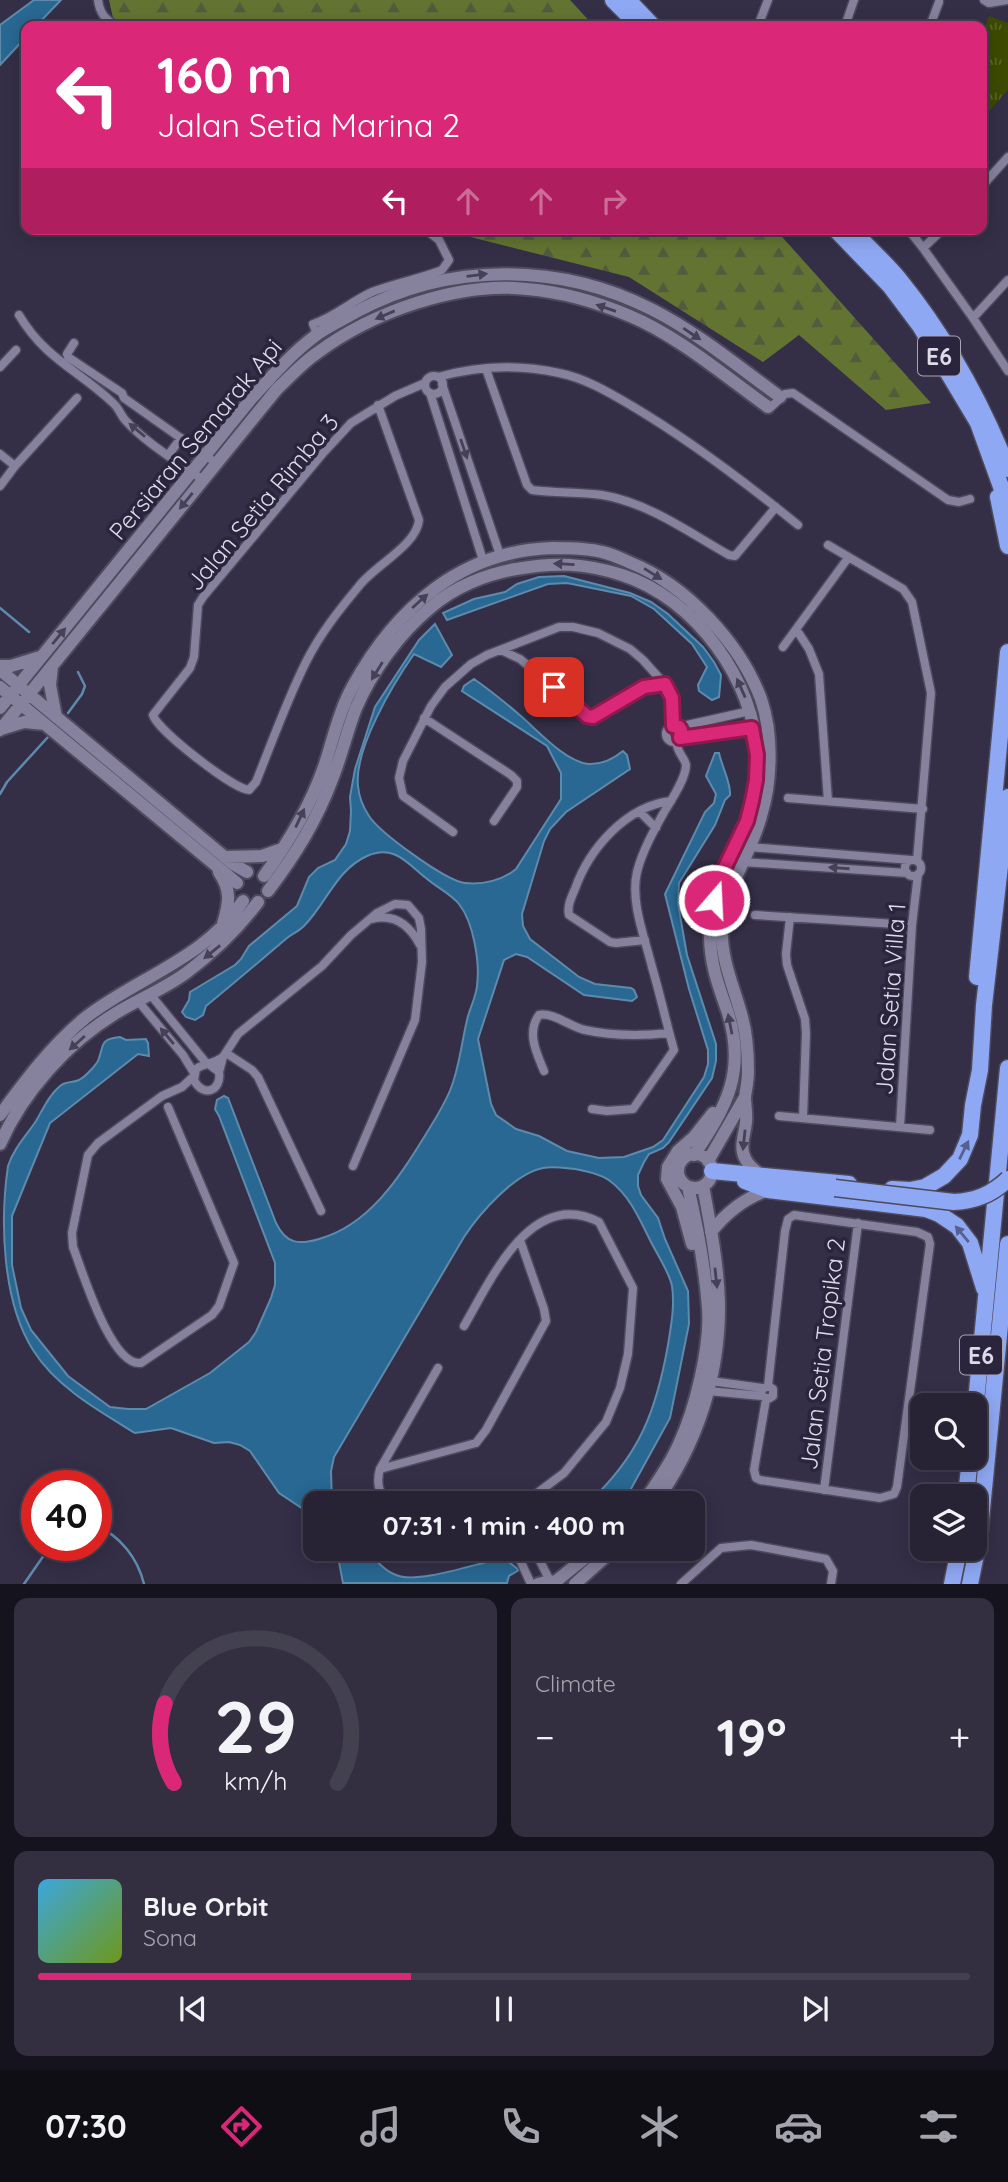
<!DOCTYPE html>
<meta charset="utf-8">
<style>
body{margin:0;font-family:Quicksand,sans-serif;background:#332f41;color:#f1f3f6;height:100vh;display:flex;flex-direction:column;font-size:26px;white-space:nowrap}
*{box-sizing:border-box;margin:0}
p{font-size:23px;color:#a4a4ad}
.icon{flex:none;width:38px;height:38px;fill:none;stroke:currentColor;stroke-width:2;stroke-linecap:round;stroke-linejoin:round}
.map{position:relative;height:1584px;overflow:hidden}
.details{display:flex;flex-direction:column;gap:14px;padding:14px;background:#15131d;flex:1}
.details>*{flex:none}
.guide{position:absolute;left:21px;top:21px;width:966px;height:214px;border-radius:14px;box-shadow:0 4px 18px #0003,0 0 0 2px #434050;background:#db2777;color:#fff;overflow:hidden}
.tools{position:absolute;left:910px;top:1393px;display:grid;gap:14px}
.tools a{display:grid;place-items:center;width:77px;height:77px;border-radius:14px;background:#272335;box-shadow:0 4px 18px #0003,0 0 0 2px #434050;font-size:35px}
.speed{position:absolute;left:21px;top:1470px;display:flex;gap:14px;font-size:35px;font-weight:700;text-align:center}
.speed>*{display:grid;place-content:center;width:91px;height:91px;border-radius:50%;background:#272335;box-shadow:0 4px 18px #0003,0 0 0 2px #434050;line-height:1}
.speed .limit{border:10px solid #d22;background:#fff;color:#111}
.pin{position:absolute;display:grid;place-items:center;width:60px;height:60px;color:#fff;margin:-30px;border-radius:14px;box-shadow:0 4px 10px #0006}
.me{position:absolute;width:77px;margin:-38px;rotate:19deg;stroke-linejoin:round;filter:drop-shadow(0 0 5px #0008)}
.turn{display:flex;align-items:center;gap:24px;height:147px;padding:0 21px;font-size:32px}
.turn .icon{width:91px;height:91px;stroke-width:2.5}
.turn b{display:block;font-size:49px;line-height:60px}
.lanes{display:flex;align-items:center;height:66px;padding:0 21px;background:#0003;justify-content:center;gap:35px;direction:ltr}
.lanes .off{opacity:.35}
.big{font-size:52px;font-weight:800;line-height:1.1}
.details .tile{flex:1;display:flex;flex-direction:column;justify-content:center;gap:10px;min-width:0;padding:0 24px;border-radius:14px;background:#332f41}
.details .dial{align-items:center;gap:0}
.dial svg{height:182px;overflow:visible;fill:none;stroke:#434050;stroke-width:7;stroke-linecap:round;text-anchor:middle}
.dial text{fill:#f1f3f6;stroke:none}
.song{display:flex;align-items:center;gap:21px}
.cover{width:84px;height:84px;border-radius:10px;background:linear-gradient(135deg,hsl(200 70% 55%),hsl(80 70% 35%))}
.played{height:7px;border-radius:4px;background:linear-gradient(90deg,#db2777 40%,#434050 40%)}
.keys{display:flex;justify-content:space-around;direction:ltr}
.heat{display:flex;justify-content:space-between;align-items:center;font-size:38px;direction:ltr}
.details .tiles{flex:1;display:grid;gap:14px;grid-template-columns:1fr 1fr}
.tile:last-child{grid-column:span 2}
.trip{position:absolute;left:303px;top:1491px;width:402px;height:70px;border-radius:14px;background:#272335;box-shadow:0 4px 18px #0003,0 0 0 2px #434050;font-weight:800;line-height:70px;text-align:center}
.menu{display:flex;height:112px;justify-content:space-around;align-items:center;background:#100e15;color:#a4a4ad}
.menu .icon{width:49px;height:49px}
.menu .active{color:#db2777}
.menu b{font-size:32px;color:#f1f3f6}
.map>svg:first-child{display:block}
.forest{fill:url(#forest-firs)}
.park{fill:url(#park-tufts)}
.water{fill:#286892;stroke:#5e8aac;stroke-width:2}
.lines{fill:none;stroke-linecap:round;stroke-linejoin:round}
.stream{stroke:#5e8aac;stroke-width:2.5}
.street-casing{stroke:#4e4a5d;stroke-width:11}
.secondary-casing{stroke:#4e4a5d;stroke-width:16}
.highway-casing{stroke:#4e4a5d;stroke-width:19}
.street{stroke:#86819d;stroke-width:8}
.secondary{stroke:#86819d;stroke-width:12}
.highway{stroke:#8fa8f3;stroke-width:16}
.highway-bridge-casing{stroke:#4e4a5d;stroke-width:19;stroke-linecap:butt}
.highway-bridge{stroke:#8fa8f3;stroke-width:16}
.oneway{fill:#464159}
.oneway2{fill:#57608e}
.route-casing{stroke:#8e194d;stroke-width:18}
.route{stroke:#db2777;stroke-width:12}
.labels{text-anchor:middle;dominant-baseline:central;stroke-width:7;stroke-linejoin:round;paint-order:stroke}
.shield{fill:#2a253c;stroke:#a7a4b6;stroke-width:2}
.shield-label{font-size:23px;font-weight:bold;fill:#dddbea}
.street-label{font-size:24px;fill:#dddbea;stroke:#2a253c}
</style>
<div class="map">
<svg width="1008" height="1584" viewBox="0 0 1008 1584">
<defs>
<pattern id="forest-firs" width="22" height="20" patternUnits="userSpaceOnUse" patternTransform="scale(1.75)"><rect width="22" height="20" fill="#637432"/><path d="M5 1l3.5 6h-7zM16 11l3.5 6h-7z" fill="#525b3c"/></pattern>
<pattern id="park-tufts" width="24" height="20" patternUnits="userSpaceOnUse" patternTransform="scale(1.75)"><rect width="24" height="20" fill="#3c4a01"/><path d="M3 7l-1-3M5 7V3M7 7l1-3M15 17l-1-3M17 17v-4M19 17l1-3" fill="none" stroke="#586426"/></pattern>
</defs>
<rect width="100%" height="100%" fill="#342f47"/>
<path class="forest" d="M109,0H570L594,26H134L113,18Z
M439,229H775L931,403L886,410L799,335L763,362L629,277Z"/>
<path class="park" d="M989,16L1008,23V90L982,119V36Z"/>
<path class="water" d="M34,0H61L36,26H26V37L0,65V25Z
M564,576L630,593L651,602L668,614L703,647L714,662L721,675L719,697L712,700L699,691L698,685L707,667L692,644L654,609L631,596L567,583L548,584L447,620L443,613L474,599L505,592L517,584L539,577Z
M435,624L452,655L441,667L414,654C393,684 354,749 358,786C359,797 363,807 369,816C380,833 446,881 465,883C483,885 503,880 516,869L561,799V773L547,746L462,691L464,686L474,679C491,691 507,704 522,717C539,732 565,761 588,764C602,765 613,759 623,751L627,755L630,769L566,812L550,829L544,841L522,914L523,926L530,939L579,977L595,984L631,988L634,990L637,997L632,1001L584,995L527,957L516,954L504,960L478,1039L491,1104L496,1115L516,1129L539,1136L567,1151L599,1158L624,1157L653,1147L663,1140L704,1077L708,1064V1050L689,989L665,894L705,812L714,803L716,794L706,776L715,753H719C722,767 731,783 730,795L725,800L715,825L679,883L678,904L687,955L716,1044V1061L712,1078L669,1142L663,1148L649,1154L644,1162L638,1175V1186L641,1195L658,1218L665,1239L688,1291L689,1324L670,1418L627,1496L618,1503H588C639,1456 656,1412 668,1345C671,1326 675,1306 672,1286C669,1271 656,1253 649,1238C639,1218 629,1195 610,1181C601,1174 586,1171 575,1169C565,1168 553,1166 543,1168C515,1173 479,1214 464,1237L334,1457L331,1471L332,1503H315V1523L303,1509L279,1493L250,1451L240,1445L229,1442L214,1443L171,1428L135,1433C99,1411 56,1387 33,1350C2,1301 0,1221 8,1166C14,1148 26,1136 36,1121C43,1109 49,1095 60,1086C66,1081 73,1083 79,1080C85,1077 95,1066 98,1061C104,1046 99,1039 120,1037L126,1040L146,1039L148,1043L149,1056L138,1054L50,1123L25,1184L12,1216V1265L21,1308L31,1330L68,1376L110,1407L128,1409H146L210,1373L249,1342L256,1332L271,1298L275,1285V1263L219,1116L215,1109L217,1100L224,1096L228,1098L276,1223C286,1244 299,1245 319,1239C370,1225 400,1176 426,1134C435,1119 445,1104 451,1088C460,1065 462,1039 468,1016C471,1006 476,996 477,986C480,963 474,923 459,904C451,894 436,887 426,878C407,863 394,844 367,856C336,870 326,904 304,926C299,931 292,934 287,938C260,961 233,984 206,1006L203,1015L195,1020L186,1017L182,1012L189,1000L190,992L235,965L241,959L249,946L297,906L309,877L318,868L335,860L346,844L350,831L351,811L350,797L355,769L375,707L419,640Z
M333,1549H367C375,1559 383,1570 396,1575C416,1584 472,1565 495,1560L505,1559L519,1570L509,1576L507,1583H343L339,1562Z"/>
<g class="lines">
<path class="stream" d="M0,608L29,632
M68,713L82,694L85,686L78,672
M0,794L7,782L48,737
M96,1526C120,1535 138,1559 144,1584
M24,1584L51,1545"/>
<defs>
<path id="street" d="M98,0C100,14 105,19 116,26
M984,0L989,3L1008,0
M758,26L768,0
M845,26L854,0
M930,26L939,2
M982,186L1008,157
M908,229L923,248L943,229
M923,248L973,318L1008,280
M19,315C45,359 80,371 113,403C119,408 121,416 126,421C146,443 178,462 203,480
M973,318L1008,371
M317,334L313,324C334,317 352,301 372,292C395,283 419,279 442,270L449,260L439,240L425,229
M74,343L67,354L68,357L122,393L124,398L216,463
M0,367L16,350
M486,369L527,485L532,490C555,493 579,492 602,495C649,503 688,532 729,555L735,556L776,507
M425 385a9 9 0 1 1 18 0a9 9 0 1 1-18 0Z
M438,377C477,366 519,364 559,373C585,378 610,393 632,406C691,441 745,482 798,525
M442,384L500,555
M430,393L483,560
M378,405L419,520C417,545 374,566 359,586C339,610 320,634 306,662C287,700 272,742 256,782L249,790C233,789 157,730 153,715L190,668L194,657L198,605L203,597L324,452L351,423L395,396L425,383
M768,407H771L785,394L793,393L948,500L959,502L970,499
M0,454L15,466
M169,454L181,438
M0,486L15,466L77,398
M828,545L903,589L912,602L931,693L917,861
M796,629L809,649L819,674L828,801
M783,647L848,558
M501,650L520,659L588,715L593,717L644,687L665,684
M424,718L511,775L517,781V787L494,821
M666 734a8 8 0 1 1 16 0a8 8 0 1 1-16 0Z
M678,727L750,711
M680,738L753,728
M788,798L923,809
M640,812L656,828
M453,832L403,796L399,778L403,761L431,706L445,687L471,664L487,655L559,627H573L598,633L630,649L643,660L670,690L672,704L673,726
M749,847L911,860
M905 868a8 8 0 1 1 16 0a8 8 0 1 1-16 0Z
M743,862L907,873
M755,915L912,925
M790,917L786,954L787,965L805,1019L806,1033L803,1118
M372,919C395,913 410,926 420,945
M645,940L616,943L610,942L569,915C567,906 571,898 575,889C589,849 626,806 671,801
M150,994L207,1064
M138,1001L183,1055L194,1073
M226,1053L252,1070L258,1077L321,1211
M210,1065L219,1072C222,1091 203,1098 194,1080L196,1069C204,1063 212,1065 223,1057
M544,1071C537,1054 526,1033 539,1015C554,1012 570,1027 585,1030C613,1036 641,1036 669,1033
M219,1072L223,1057L238,1034L322,966L351,935L377,913L395,904L408,905L419,918L421,929L422,962L415,1020L353,1166
M168,1107L234,1263L219,1306L212,1315L141,1363C111,1367 82,1270 73,1247L72,1233L88,1155L98,1143L162,1096L182,1087L194,1076
M592,1109L607,1111L633,1109L674,1050C666,1022 660,994 652,967C645,938 630,902 637,872C642,852 653,832 663,814C670,802 686,779 686,765C685,758 677,753 676,741
M779,1116L930,1130
M900,1127L912,925L918,874
M464,1326C491,1280 531,1187 599,1222L633,1288L628,1354L620,1388L606,1422L564,1473L524,1503
M711,1381L762,1388
M708,1391L762,1396L768,1399L773,1396V1389L768,1386L761,1390L762,1396
M766,1399L754,1470L756,1478L760,1480L880,1498L894,1494L897,1487L930,1244L928,1237L917,1232L794,1215L788,1219L785,1231L768,1386
M380,1469L476,1443L486,1430L546,1321L544,1309L520,1240
M824,1490L858,1223
M386,1503C379,1492 376,1482 380,1469L438,1368
M515,1549L531,1584
M534,1549L550,1581
M681,1584L721,1548L751,1545L826,1559L833,1571L831,1584"/>
<path id="secondary" d="M0,666H11L40,657
M52,667L50,685L56,717
M0,670L233,864L247,872
M0,687L237,883
M0,708L251,399C271,377 291,354 315,336C328,326 343,320 356,312C449,262 559,262 653,310C698,333 739,367 780,397
M1,729L24,722L45,724
M0,730L277,389C290,377 302,363 317,353C372,312 459,281 527,289C563,292 597,302 630,316C678,336 726,377 768,407
M225,857L262,856L282,849
M219,872C232,891 229,903 223,924
M264,876C288,843 310,807 324,767C333,740 339,711 353,686C396,608 461,551 552,548C568,548 587,548 602,552C612,554 622,559 631,563C686,585 740,643 761,699C773,734 772,780 761,816C751,854 726,886 722,926C720,958 734,987 742,1017C747,1035 748,1054 748,1072C748,1081 746,1089 745,1097C745,1105 747,1114 746,1122C745,1134 739,1147 745,1158C748,1166 756,1171 762,1176
M268,891C296,854 317,820 333,777C342,754 347,731 356,708C372,671 399,634 430,608C454,587 486,574 516,569C554,562 585,563 622,575C695,598 756,682 757,757C757,779 754,802 746,822C741,837 733,851 726,865C716,886 710,912 710,935C710,963 718,985 727,1010C747,1071 727,1106 694,1155
M0,1115C25,1081 52,1045 85,1018C138,977 205,959 243,901
M0,1144C23,1092 67,1043 116,1013C139,999 164,989 186,973C214,952 237,930 258,902
M678 1171a17 17 0 1 1 34 0a17 17 0 1 1-34 0Z
M708,1161L745,1097
M711,1232C726,1213 745,1198 768,1190
M692,1244L682,1207L667,1179L668,1167L678,1151L694,1137L713,1113
M643,1503C656,1484 670,1465 679,1444C695,1410 711,1346 708,1308C705,1269 697,1225 688,1187
M655,1503C697,1445 720,1375 719,1303C718,1264 710,1224 703,1186
M555,1582L596,1549
M538,1584L550,1581L557,1584
M575,1584L614,1549"/>
<path id="highway" d="M613,0L632,19
M628,0L653,26
M835,229L890,286L920,326L978,423L1008,506
M851,229C867,246 885,262 899,279C946,337 981,401 1008,469
M998,497L1008,546
M977,977L1008,652
M712,1171L849,1184
M745,1181L768,1190L926,1209L939,1214L957,1226L970,1243L984,1288
M892,1189L910,1190L925,1187L944,1176L960,1159L970,1135L973,1105L980,1070L984,1005L1008,797
M975,1412L1008,1068
M966,1496L970,1458
M952,1584L959,1549
M970,1584L979,1540L1008,1244"/>
</defs>
<use href="#street" class="street-casing"/>
<use href="#secondary" class="secondary-casing"/>
<use href="#highway" class="highway-casing"/>
<use href="#street" class="street"/>
<use href="#secondary" class="secondary"/>
<use href="#highway" class="highway"/>
<defs>
<path id="highway-bridge" d="M835,1188L954,1202C976,1201 992,1194 1008,1179"/>
</defs>
<use href="#highway-bridge" class="highway-bridge-casing"/>
<use href="#highway-bridge" class="highway-bridge"/>
</g>
<defs><path id="oneway-solid" d="M-6-.8H1V-3.2L6.5 0L1 3.2V.8H-6Z" transform="scale(1.75)"/></defs>
<g class="oneway">
<use href="#oneway-solid" transform="translate(477 275) rotate(-7)"/>
<use href="#oneway-solid" transform="translate(606 308) rotate(-161)"/>
<use href="#oneway-solid" transform="translate(385 315) rotate(157)"/>
<use href="#oneway-solid" transform="translate(692 334) rotate(34)"/>
<use href="#oneway-solid" transform="translate(137 430) rotate(-140)"/>
<use href="#oneway-solid" transform="translate(464 449) rotate(71)"/>
<use href="#oneway-solid" transform="translate(186 501) rotate(129)"/>
<use href="#oneway-solid" transform="translate(564 564) rotate(-177)"/>
<use href="#oneway-solid" transform="translate(653 574) rotate(32)"/>
<use href="#oneway-solid" transform="translate(420 601) rotate(-42)"/>
<use href="#oneway-solid" transform="translate(59 636) rotate(-51)"/>
<use href="#oneway-solid" transform="translate(377 671) rotate(122)"/>
<use href="#oneway-solid" transform="translate(741 688) rotate(-114)"/>
<use href="#oneway-solid" transform="translate(300 818) rotate(-65)"/>
<use href="#oneway-solid" transform="translate(839 868) rotate(-176)"/>
<use href="#oneway-solid" transform="translate(212 952) rotate(141)"/>
<use href="#oneway-solid" transform="translate(730 1024) rotate(-101)"/>
<use href="#oneway-solid" transform="translate(167 1036) rotate(-130)"/>
<use href="#oneway-solid" transform="translate(77 1043) rotate(138)"/>
<use href="#oneway-solid" transform="translate(744 1140) rotate(96)"/>
<use href="#oneway-solid" transform="translate(716 1278) rotate(84)"/>
</g>
<g class="oneway2">
<use href="#oneway-solid" transform="translate(964 1150) rotate(-64)"/>
<use href="#oneway-solid" transform="translate(962 1234) rotate(-130)"/>
</g>
<g class="lines">
<defs>
<path id="route" d="M554,687L587,716L593,717L644,687L665,684L672,698L673,726L679,727L681,730L680,738L752,728L757,755L756,780L752,801L747,821L724,869L714,900"/>
</defs>
<use href="#route" class="route-casing"/>
<use href="#route" class="route"/>
</g>
<g class="labels">
<g class="shield">
<rect x="918" y="336.5" width="42" height="39" rx="5"/>
<rect x="960" y="1335.5" width="42" height="39" rx="5"/>
</g>
<g class="shield-label">
<text x="939" y="356">E6</text>
<text x="981" y="1355">E6</text>
</g>
<g class="street-label">
<text transform="translate(195 439) rotate(-50)">Persiaran Semarak Api</text>
<text transform="translate(262 502) rotate(-50)">Jalan Setia Rimba 3</text>
<text transform="translate(890 999) rotate(-86)">Jalan Setia Villa 1</text>
<text transform="translate(822 1354) rotate(-83)">Jalan Setia Tropika 2</text>
</g>
</g>
</svg>
<div class="tools">
<a><svg class="icon" aria-label="search" viewBox="0 0 24 24"><circle cx="10" cy="10" r="6"/><path d="M15 15l6 6"/></svg></a>
<a><svg class="icon" aria-label="layers" viewBox="0 0 24 24"><path d="M12 4l9 5-9 5-9-5zM3 14l9 5 9-5"/></svg></a>
</div>
<div class="speed"><div class="limit">40</div></div>
<div class="pin" style="left:554px;top:687px;background:#d93025"><svg class="icon" aria-label="arrive" viewBox="0 0 24 24"><path d="M6 21V4h12l-3 4 3 4H6"/></svg></div>
<svg class="me" style="left:714px;top:900px" viewBox="-20 -20 40 40"><circle r="17" fill="#db2777" stroke="#fff" stroke-width="3"/><path d="M0-11L8 9 0 5-8 9z" fill="#fff"/></svg>
<div class="trip">07:31 · 1 min · 400 m</div>
<div class="guide">
<div class="turn"><svg class="icon" aria-label="left" viewBox="0 0 24 24"><path d="M17 20v-9H6M10 6l-5 5 5 5"/></svg><div><b>160 m</b>Jalan Setia Marina 2</div></div>
<div class="lanes"><svg class="icon" aria-label="left" viewBox="0 0 24 24"><path d="M17 20v-9H6M10 6l-5 5 5 5"/></svg><svg class="icon off" aria-label="ahead" viewBox="0 0 24 24"><path d="M12 20V5M6 11l6-6 6 6"/></svg><svg class="icon off" aria-label="ahead" viewBox="0 0 24 24"><path d="M12 20V5M6 11l6-6 6 6"/></svg><svg class="icon off" aria-label="right" viewBox="0 0 24 24"><path d="M7 20v-9h11M14 6l5 5-5 5"/></svg></div>
</div>
</div>
<section class="details">
<div class="tiles">
<div class="tile dial"><svg viewBox="0 0 100 80">
<path d="M14 69A42 42 0 1 1 86 69"/>
<path d="M14 69A42 42 0 0 1 10 34" stroke="#db2777"/>
<text x="50" y="56" font-size="32" font-weight="700">29</text>
<text x="50" y="72" font-size="11">km/h</text>
</svg></div>
<div class="tile"><p>Climate</p>
<div class="heat"><a>−</a><b class="big">19°</b><a>+</a></div>
</div>
<div class="tile">
<div class="song"><i class="cover"></i><div><b>Blue Orbit</b><p>Sona</p></div></div>
<div class="played"></div>
<div class="keys"><svg class="icon" aria-label="previous" viewBox="0 0 24 24"><path d="M18 5L8 12l10 7zM5 5v14"/></svg><svg class="icon" aria-label="pause" viewBox="0 0 24 24"><path d="M8 5v14M16 5v14"/></svg><svg class="icon" aria-label="next" viewBox="0 0 24 24"><path d="M6 5l10 7-10 7zM19 5v14"/></svg></div>
</div>
</div>
</section>
<nav class="menu">
<b>07:30</b>
<svg class="icon active" aria-label="directions" viewBox="0 0 24 24"><path d="M12 3l9 9-9 9-9-9zM9 14v-3h6M13 9l2 2-2 2"/></svg>
<svg class="icon" aria-label="music" viewBox="0 0 24 24"><path d="M9 18V5l10-2v13"/><circle cx="6" cy="18" r="3"/><circle cx="16" cy="16" r="3"/></svg>
<svg class="icon" aria-label="phone" viewBox="0 0 24 24"><path d="M5 4h4l2 5-3 2q2 4 5 5l2-3 5 2v4C11 20 4 13 5 4z"/></svg>
<svg class="icon" aria-label="climate" viewBox="0 0 24 24"><path d="M12 3v18M4 7l16 10M4 17L20 7"/></svg>
<svg class="icon" aria-label="car" viewBox="0 0 24 24"><path d="M5 17H2v-5l4-1 3-4h7l3 4 3 1v5h-3M9 17h6M6 11h13"/><circle cx="7" cy="17" r="2"/><circle cx="17" cy="17" r="2"/></svg>
<svg class="icon" aria-label="filters" viewBox="0 0 24 24"><path d="M4 7h16M4 17h16"/><circle cx="9" cy="7" r="2"/><circle cx="15" cy="17" r="2"/></svg>
</nav>
